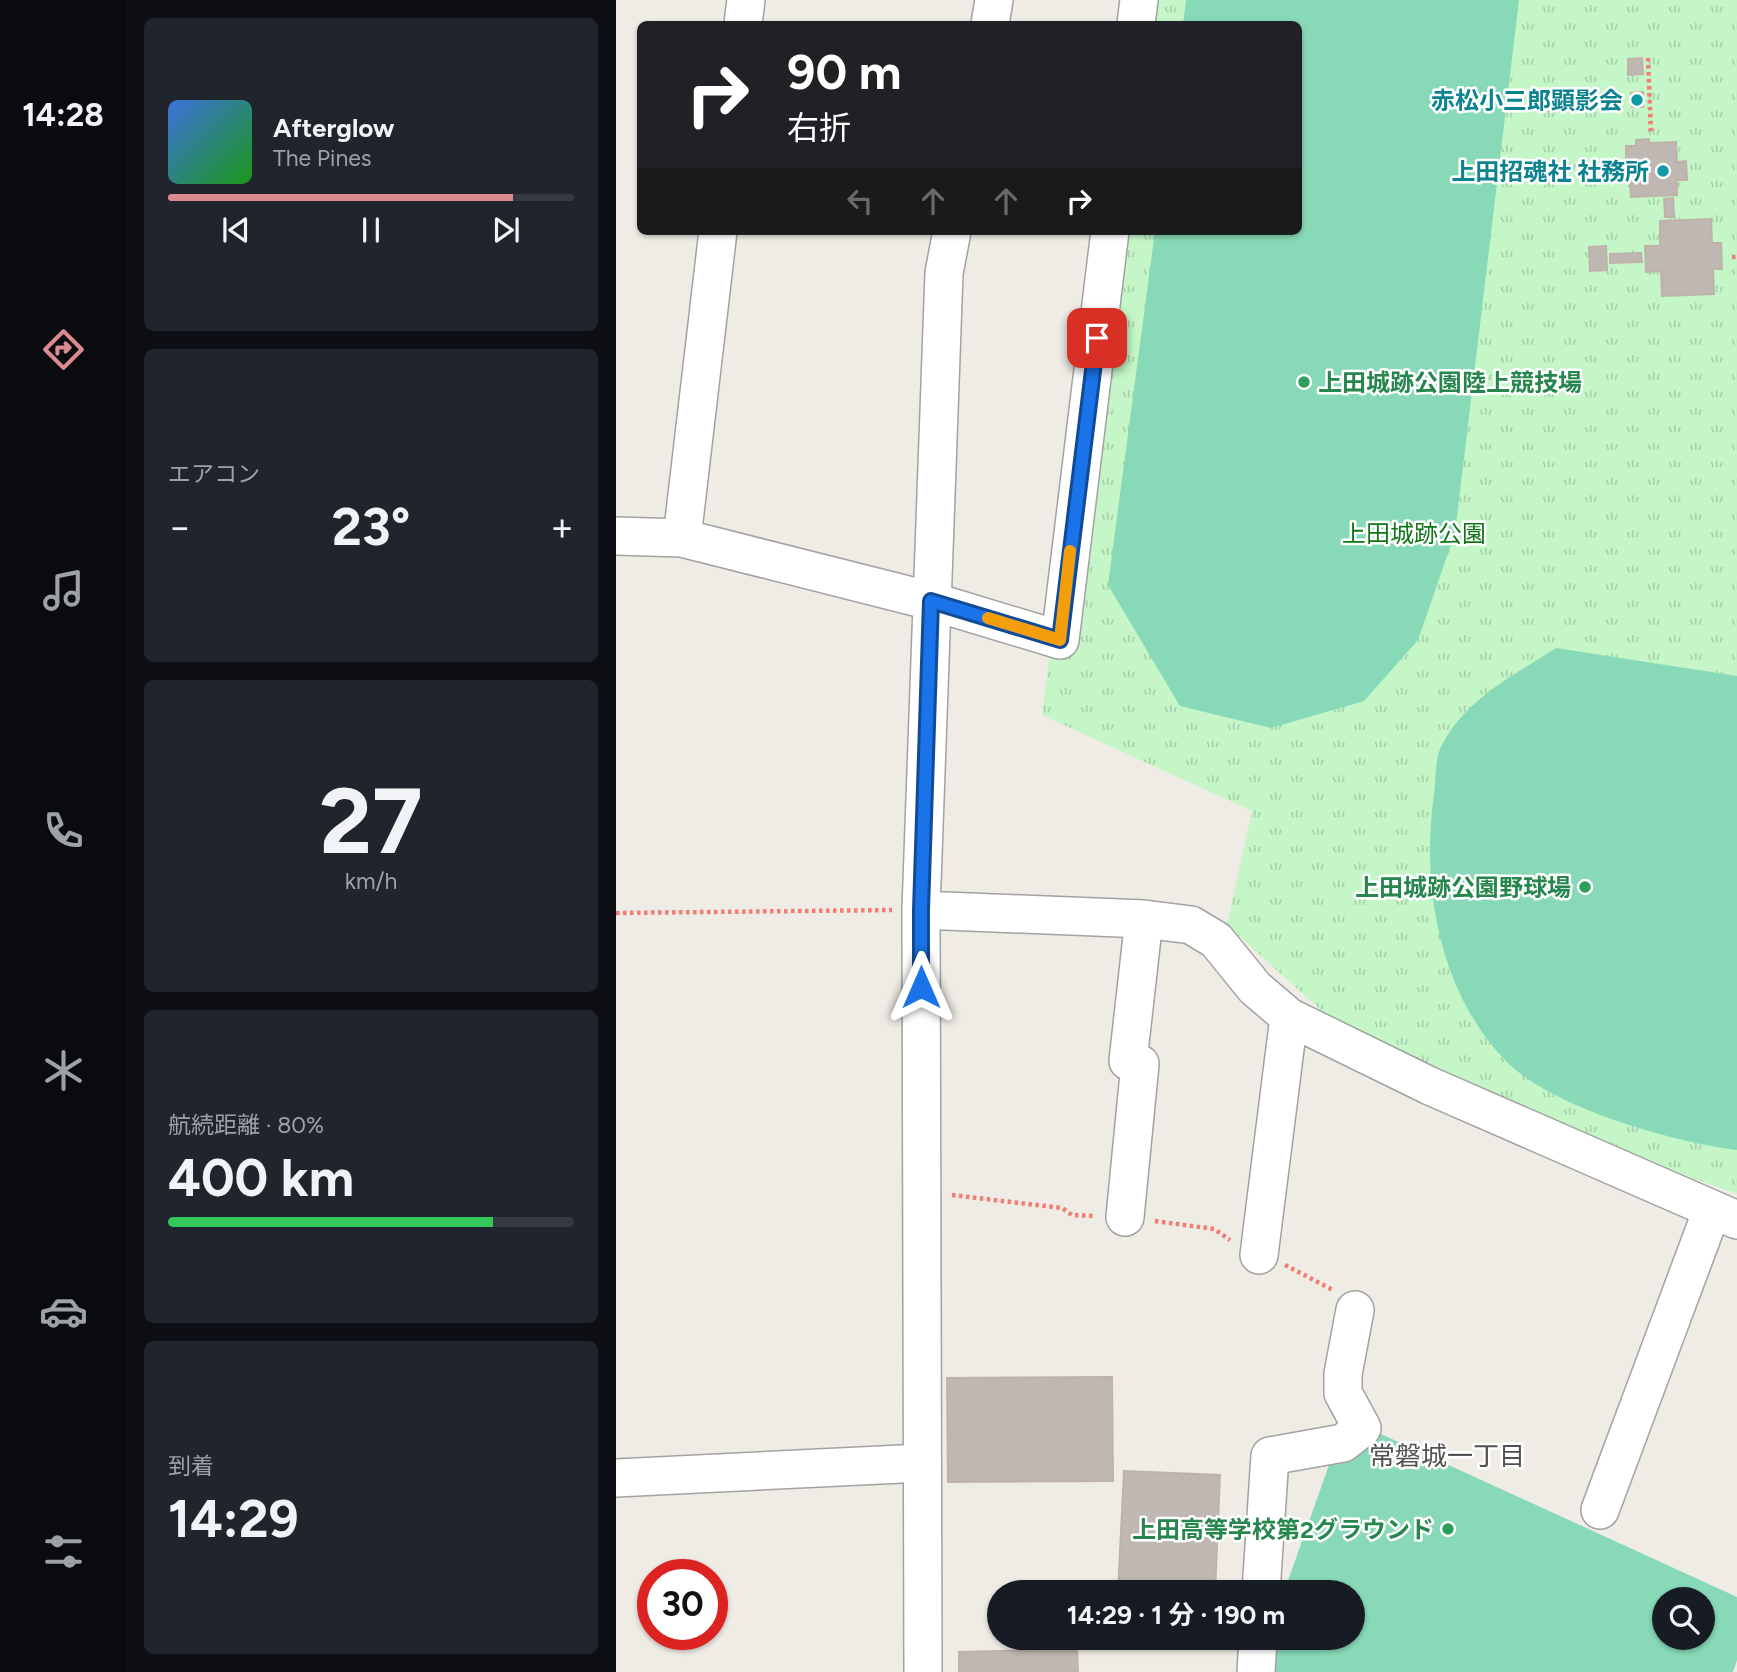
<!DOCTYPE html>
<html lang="ja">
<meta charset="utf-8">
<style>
body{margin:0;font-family:Figtree,"Noto Sans JP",sans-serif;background:#20242c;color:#f1f3f6;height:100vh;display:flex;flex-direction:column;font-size:26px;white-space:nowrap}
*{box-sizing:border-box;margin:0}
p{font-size:23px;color:#9ea1a6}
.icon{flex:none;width:38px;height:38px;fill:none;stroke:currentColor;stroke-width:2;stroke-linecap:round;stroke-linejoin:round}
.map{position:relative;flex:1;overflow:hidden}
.sheet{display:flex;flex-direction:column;gap:18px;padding:18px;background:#0d0f14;width:490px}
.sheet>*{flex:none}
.hud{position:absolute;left:21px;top:21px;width:665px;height:214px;border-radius:10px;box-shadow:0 2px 5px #0004;background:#202124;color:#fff;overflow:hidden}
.buttons{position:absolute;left:1036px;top:1587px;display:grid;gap:14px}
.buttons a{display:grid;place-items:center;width:63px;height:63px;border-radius:50%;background:#171b24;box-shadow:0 2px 5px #0004;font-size:35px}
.speed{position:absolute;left:21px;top:1559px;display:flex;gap:14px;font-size:35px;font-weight:700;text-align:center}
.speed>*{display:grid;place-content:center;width:91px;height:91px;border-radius:50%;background:#171b24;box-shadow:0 2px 5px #0004;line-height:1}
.speed .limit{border:10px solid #d22;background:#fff;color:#111}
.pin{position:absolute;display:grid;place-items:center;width:60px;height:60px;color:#fff;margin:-30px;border-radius:14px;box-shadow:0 4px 10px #0006}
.me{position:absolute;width:77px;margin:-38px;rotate:0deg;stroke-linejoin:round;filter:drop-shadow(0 0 5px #0008)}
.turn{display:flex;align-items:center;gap:24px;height:147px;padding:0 35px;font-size:32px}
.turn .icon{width:91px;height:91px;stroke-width:2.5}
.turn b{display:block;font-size:49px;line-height:60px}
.lanes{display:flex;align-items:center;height:66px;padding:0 35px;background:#0003;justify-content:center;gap:35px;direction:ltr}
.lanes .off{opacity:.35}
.big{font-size:52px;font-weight:700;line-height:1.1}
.sheet .tile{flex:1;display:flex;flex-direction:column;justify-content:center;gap:10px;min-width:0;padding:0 24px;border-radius:10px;background:#20242c}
.sheet .dial{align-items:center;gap:0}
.dial b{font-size:91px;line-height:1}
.song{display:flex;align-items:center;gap:21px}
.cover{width:84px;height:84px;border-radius:10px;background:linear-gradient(135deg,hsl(220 70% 55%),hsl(120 70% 35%))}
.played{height:7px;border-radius:4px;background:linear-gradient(90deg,#db8b8f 85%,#363941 85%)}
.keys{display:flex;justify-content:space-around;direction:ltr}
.heat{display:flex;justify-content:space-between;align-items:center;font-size:38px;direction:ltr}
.charge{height:10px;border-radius:5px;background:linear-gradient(90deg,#34c759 80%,#363941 0)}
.trip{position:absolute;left:371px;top:1580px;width:378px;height:70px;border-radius:35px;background:#171b24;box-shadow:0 2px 5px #0004;font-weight:700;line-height:70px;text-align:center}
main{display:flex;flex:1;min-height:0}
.dock{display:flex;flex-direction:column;width:126px;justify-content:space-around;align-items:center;background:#090b0e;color:#9ea1a6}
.dock .icon{width:49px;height:49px}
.dock .on{color:#db8b8f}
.dock b{font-size:32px;color:#f1f3f6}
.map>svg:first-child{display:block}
.park{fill:url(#park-tufts)}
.pitch{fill:#87d9b7;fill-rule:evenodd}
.building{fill:#bfb7b2;stroke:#bfb2a8;stroke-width:2}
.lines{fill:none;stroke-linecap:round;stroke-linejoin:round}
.minor-casing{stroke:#a2a2a2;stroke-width:40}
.path{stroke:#f17d73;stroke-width:4.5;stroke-dasharray:3.5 3.5;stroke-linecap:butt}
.minor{stroke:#fff;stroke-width:37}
.route-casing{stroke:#114b97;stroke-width:18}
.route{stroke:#1a73e8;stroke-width:12}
.slow{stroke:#f59e0b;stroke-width:12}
.culture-dot{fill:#0f9aa8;stroke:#fff;stroke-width:2.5}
.leisure-dot{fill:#2e9e5b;stroke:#fff;stroke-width:2.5}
.labels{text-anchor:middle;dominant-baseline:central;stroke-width:5;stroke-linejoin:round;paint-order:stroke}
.culture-label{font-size:24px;font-weight:bold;fill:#0d838f;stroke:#fff;text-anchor:end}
.leisure-label{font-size:24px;font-weight:bold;fill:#27864d;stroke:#fff;text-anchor:end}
.park-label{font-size:24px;fill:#127618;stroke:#fff}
.neighbourhood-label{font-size:26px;fill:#515151;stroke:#fff}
</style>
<main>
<nav class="dock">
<b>14:28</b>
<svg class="icon on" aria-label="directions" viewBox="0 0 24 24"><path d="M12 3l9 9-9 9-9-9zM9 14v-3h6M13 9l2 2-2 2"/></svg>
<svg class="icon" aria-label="music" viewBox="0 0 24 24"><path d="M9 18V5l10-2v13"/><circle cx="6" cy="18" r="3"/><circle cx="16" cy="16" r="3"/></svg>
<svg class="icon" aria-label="phone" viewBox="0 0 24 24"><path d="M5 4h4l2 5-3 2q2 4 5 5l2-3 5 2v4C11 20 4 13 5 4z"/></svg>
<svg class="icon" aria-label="climate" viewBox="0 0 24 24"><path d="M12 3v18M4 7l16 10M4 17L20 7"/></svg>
<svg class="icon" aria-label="car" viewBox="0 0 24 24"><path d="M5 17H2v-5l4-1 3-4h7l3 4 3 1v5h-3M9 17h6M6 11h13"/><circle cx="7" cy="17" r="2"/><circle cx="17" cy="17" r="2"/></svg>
<svg class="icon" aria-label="filters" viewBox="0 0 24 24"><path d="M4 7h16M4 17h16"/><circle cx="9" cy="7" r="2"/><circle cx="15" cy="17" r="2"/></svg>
</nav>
<section class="sheet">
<div class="tile">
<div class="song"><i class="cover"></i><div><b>Afterglow</b><p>The Pines</p></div></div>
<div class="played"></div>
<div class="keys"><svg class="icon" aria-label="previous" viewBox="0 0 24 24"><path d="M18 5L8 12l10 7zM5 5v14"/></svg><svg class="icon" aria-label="pause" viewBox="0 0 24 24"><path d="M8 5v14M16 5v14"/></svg><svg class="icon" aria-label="next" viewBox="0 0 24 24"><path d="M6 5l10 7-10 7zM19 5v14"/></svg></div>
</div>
<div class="tile"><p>エアコン</p>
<div class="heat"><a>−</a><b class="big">23°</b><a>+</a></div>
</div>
<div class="tile dial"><b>27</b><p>km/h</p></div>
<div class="tile"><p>航続距離 · 80%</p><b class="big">400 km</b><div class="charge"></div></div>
<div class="tile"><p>到着</p><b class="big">14:29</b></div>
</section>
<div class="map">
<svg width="1121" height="1672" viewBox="0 0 1121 1672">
<defs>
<pattern id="park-tufts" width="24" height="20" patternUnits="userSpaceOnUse" patternTransform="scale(1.75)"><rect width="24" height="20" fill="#c4f6c7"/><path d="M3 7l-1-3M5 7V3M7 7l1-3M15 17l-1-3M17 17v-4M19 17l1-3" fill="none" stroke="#a8d2aa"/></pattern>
</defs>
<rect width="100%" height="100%" fill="#efebe5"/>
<path class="park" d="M516,0H1121V1194L822,1085L718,1022L611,925L636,811L426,715L487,231H682V24H513Z"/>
<path class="pitch" d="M570,0H903L839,533L802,640L748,701L655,728L564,706L492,585L539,231H682V24H567Z
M940,648L1121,676V1150C1057,1142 936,1108 890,1061C823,992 805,887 818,794C820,780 819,759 825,747C849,699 897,676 940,648Z
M765,1434L1121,1597V1660L1117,1672H652L653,1638H737V1592H668L713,1465L747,1449ZM1048,1600H1087V1638H1048Z"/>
<path class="building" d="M1026,58L1027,74L1012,75V59Z
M1027,92V107H1016L1015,93Z
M1033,139V143L1060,142L1061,162L1070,161L1071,180H1061V195L1015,197L1014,181H1023L1022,161H1010V146H1020V140Z
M1057,198L1058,217H1049L1048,199Z
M1095,219L1096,243H1105L1106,269H1097L1098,294L1046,296L1045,271L1030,272L1029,246H1044V221Z
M990,246L991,270L974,271L973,247Z
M1025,253L1026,262L994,263V254Z
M496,1377L497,1481L332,1482L331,1378Z
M508,1471L604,1475L599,1592H502Z
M461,1649L462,1672H343V1652Z"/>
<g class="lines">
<defs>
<path id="minor" d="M127,24L130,0
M374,24L378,0
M520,24L523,0
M0,536L66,538L315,601L444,640L494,231
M66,538L102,231
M305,910L528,919L575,925L600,940L639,988L673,1017L814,1086L1121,1220
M509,1217L524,1064L512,1061L528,919
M643,1255L673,1017
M0,1478L306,1463
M984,1510L1096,1210
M645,1592L654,1456L727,1443L746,1428L727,1393V1374L739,1310
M307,1672L305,910L328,273L336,231
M640,1672L642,1638"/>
</defs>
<use href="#minor" class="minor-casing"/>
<path class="path" d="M1032,58L1035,134
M1116,257H1121
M0,913L276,910
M336,1195L446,1208L456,1215L478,1216
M539,1221L598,1229L614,1240
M669,1265L717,1290"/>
<use href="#minor" class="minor"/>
</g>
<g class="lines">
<defs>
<path id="route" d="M305,987V910L315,601L444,640L481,338"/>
</defs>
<use href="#route" class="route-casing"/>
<use href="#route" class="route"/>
<path class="slow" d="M372,618L444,640L454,551"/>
</g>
<g class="culture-dot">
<circle cx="1021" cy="100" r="7"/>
<circle cx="1047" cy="171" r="7"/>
</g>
<g class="leisure-dot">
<circle cx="688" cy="382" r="7"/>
<circle cx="969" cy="887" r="7"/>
<circle cx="832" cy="1529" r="7"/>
</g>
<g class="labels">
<g class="culture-label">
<text x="1007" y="100">赤松小三郎顕影会</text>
<text x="1033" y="171">上田招魂社 社務所</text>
</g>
<g class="leisure-label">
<text x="702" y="382" text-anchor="start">上田城跡公園陸上競技場</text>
<text x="955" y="887">上田城跡公園野球場</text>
<text x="818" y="1529">上田高等学校第2グラウンド</text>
</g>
<g class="park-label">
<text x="798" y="533">上田城跡公園</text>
</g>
<g class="neighbourhood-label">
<text x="831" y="1456">常磐城一丁目</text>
</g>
</g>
</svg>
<div class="buttons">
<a><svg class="icon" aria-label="search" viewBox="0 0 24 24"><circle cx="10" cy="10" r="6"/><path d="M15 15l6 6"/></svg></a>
</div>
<div class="speed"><div class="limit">30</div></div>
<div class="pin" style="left:481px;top:338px;background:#d93025"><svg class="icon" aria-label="arrive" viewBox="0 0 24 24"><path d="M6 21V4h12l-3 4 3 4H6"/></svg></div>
<svg class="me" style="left:305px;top:987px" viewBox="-20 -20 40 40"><path d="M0-17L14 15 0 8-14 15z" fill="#1a73e8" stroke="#fff" stroke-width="4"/></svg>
<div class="trip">14:29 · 1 分 · 190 m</div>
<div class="hud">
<div class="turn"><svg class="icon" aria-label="right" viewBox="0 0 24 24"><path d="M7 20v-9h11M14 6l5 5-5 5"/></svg><div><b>90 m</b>右折</div></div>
<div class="lanes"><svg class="icon off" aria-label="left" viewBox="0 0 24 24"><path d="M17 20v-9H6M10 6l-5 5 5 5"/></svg><svg class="icon off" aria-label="ahead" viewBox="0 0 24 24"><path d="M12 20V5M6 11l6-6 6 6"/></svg><svg class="icon off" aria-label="ahead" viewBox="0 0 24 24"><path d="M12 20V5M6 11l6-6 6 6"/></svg><svg class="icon" aria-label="right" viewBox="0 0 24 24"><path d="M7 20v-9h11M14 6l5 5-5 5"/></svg></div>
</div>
</div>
</main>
